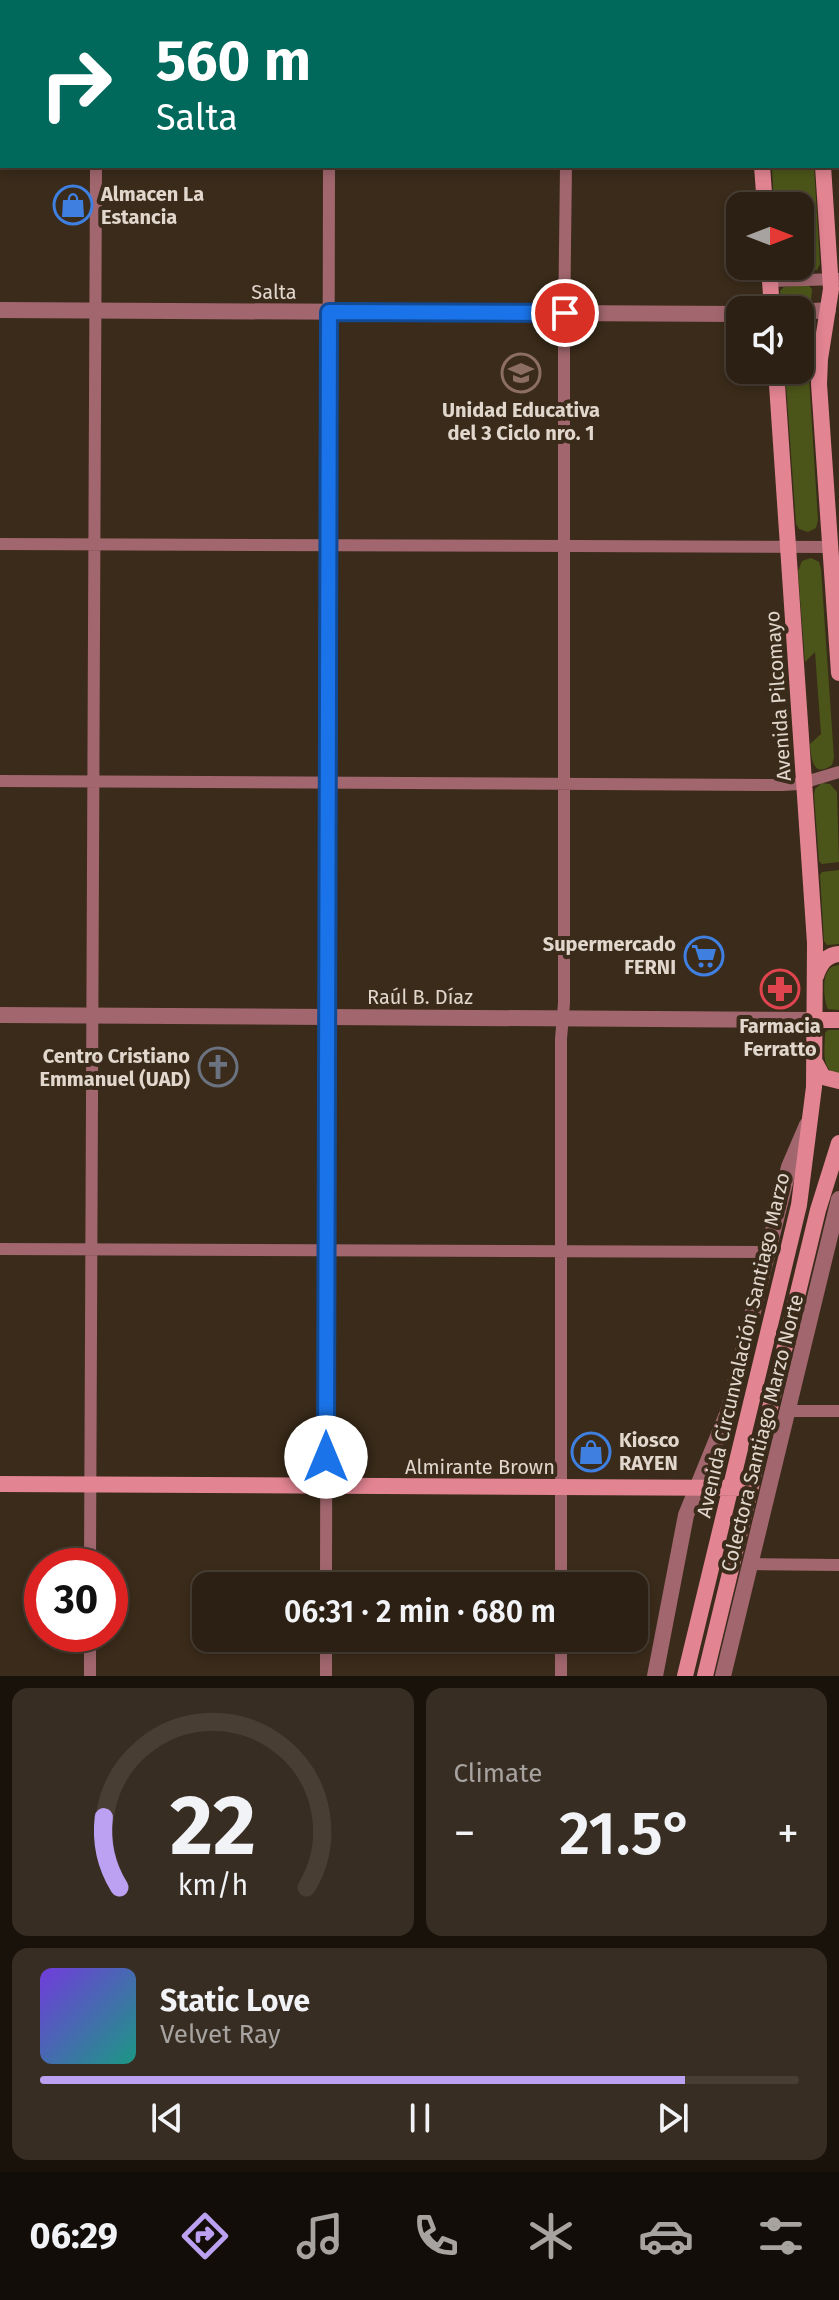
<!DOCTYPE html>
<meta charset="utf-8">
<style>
body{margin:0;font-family:"Fira Sans",sans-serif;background:#382d22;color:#f1f3f6;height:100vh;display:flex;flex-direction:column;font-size:30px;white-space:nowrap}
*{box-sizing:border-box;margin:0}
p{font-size:26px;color:#a6a3a0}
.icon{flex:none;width:44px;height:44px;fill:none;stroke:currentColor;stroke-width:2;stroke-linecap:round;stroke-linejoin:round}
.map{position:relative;height:1676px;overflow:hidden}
.sheet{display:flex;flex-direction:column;gap:12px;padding:12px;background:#18120b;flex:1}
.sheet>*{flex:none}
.banner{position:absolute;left:0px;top:0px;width:840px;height:168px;box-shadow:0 4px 12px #0003,0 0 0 2px #483e34;background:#00695c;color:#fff;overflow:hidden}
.needle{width:52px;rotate:90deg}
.tools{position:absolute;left:726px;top:192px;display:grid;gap:16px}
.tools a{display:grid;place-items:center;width:88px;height:88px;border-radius:16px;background:#2c2014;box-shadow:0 4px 12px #0003,0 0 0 2px #483e34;font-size:40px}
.speed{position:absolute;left:24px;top:1548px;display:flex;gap:16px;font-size:40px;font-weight:700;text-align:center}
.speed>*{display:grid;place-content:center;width:104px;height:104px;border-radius:50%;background:#2c2014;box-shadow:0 4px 12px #0003,0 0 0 2px #483e34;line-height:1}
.speed .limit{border:12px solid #d22;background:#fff;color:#111}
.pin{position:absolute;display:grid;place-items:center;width:68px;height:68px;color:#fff;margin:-34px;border:4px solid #fff;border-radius:50%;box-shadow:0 2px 8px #0007}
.me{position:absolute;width:88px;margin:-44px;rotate:0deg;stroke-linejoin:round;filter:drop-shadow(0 0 6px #0008)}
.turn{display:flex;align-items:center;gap:28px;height:168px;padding:0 24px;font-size:36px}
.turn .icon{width:104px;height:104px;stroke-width:2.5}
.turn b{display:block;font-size:56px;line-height:68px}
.big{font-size:60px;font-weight:600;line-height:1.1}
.sheet .tile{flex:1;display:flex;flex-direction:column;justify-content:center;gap:12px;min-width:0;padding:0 28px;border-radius:16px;background:#382d22}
.sheet .dial{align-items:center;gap:0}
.dial svg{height:208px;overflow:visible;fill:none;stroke:#483e34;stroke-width:7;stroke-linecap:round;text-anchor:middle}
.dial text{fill:#f1f3f6;stroke:none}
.song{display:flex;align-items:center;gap:24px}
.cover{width:96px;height:96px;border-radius:12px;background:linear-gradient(135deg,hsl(260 70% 55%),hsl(170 70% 35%))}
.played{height:8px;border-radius:4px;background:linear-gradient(90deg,#bca0f2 85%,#483e34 85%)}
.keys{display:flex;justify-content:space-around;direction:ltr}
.heat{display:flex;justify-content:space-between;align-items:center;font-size:44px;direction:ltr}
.sheet .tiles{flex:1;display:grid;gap:12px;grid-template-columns:1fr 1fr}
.tile:last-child{grid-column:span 2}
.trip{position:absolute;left:192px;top:1572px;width:456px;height:80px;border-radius:16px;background:#2c2014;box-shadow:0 4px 12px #0003,0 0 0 2px #483e34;font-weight:600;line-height:80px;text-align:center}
.dock{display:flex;height:128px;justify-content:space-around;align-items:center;background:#120d08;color:#a6a3a0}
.dock .icon{width:56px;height:56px}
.dock .active{color:#bca0f2}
.dock b{font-size:36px;color:#f1f3f6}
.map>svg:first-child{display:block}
.green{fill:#4c5519}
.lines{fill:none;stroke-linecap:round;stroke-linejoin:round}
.minor{stroke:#a1666e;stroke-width:12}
.tertiary{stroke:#a1666e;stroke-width:16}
.secondary{stroke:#e28492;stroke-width:16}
.route-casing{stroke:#114b97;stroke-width:20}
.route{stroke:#1a73e8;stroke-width:14}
.labels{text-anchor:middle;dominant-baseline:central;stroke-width:8;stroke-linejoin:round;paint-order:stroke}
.poi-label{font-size:20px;font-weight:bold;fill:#e1d7cd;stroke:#3a2b1a;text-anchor:start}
.street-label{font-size:20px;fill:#e1d7cd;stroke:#3a2b1a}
</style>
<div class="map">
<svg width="839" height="1676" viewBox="0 0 839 1676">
<rect width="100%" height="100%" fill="#3a2b1a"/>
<path class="green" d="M772,166H814L820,264L817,270L783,272L779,266H800V206H774Z
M808,285L812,289L811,302L785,305L781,301L780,291L784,287Z
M800,318H814L816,323L809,378L818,520L816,528L808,532L799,529L796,524L785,370H800Z
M811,558L819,562L821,569L834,758L832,765C813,779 811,758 810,744L821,734L815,652L805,662L798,571L802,561Z
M822,783L830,784L837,792L839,862L822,864L819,861L814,794L815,789Z
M839,870V944L827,945L824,941L820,875L822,872Z
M839,965V1010L828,1009C824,1002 822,979 828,971C831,966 834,966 839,965Z
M828,1030H839V1076C820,1070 825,1050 825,1033Z"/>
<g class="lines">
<path class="minor" d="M97,2V0
M330,2V0
M567,2V0
M0,89H2
M770,281L839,279
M0,544L830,547
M0,781L782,785L799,784L839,772
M0,1249L768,1252
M788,1411H839
M750,1564L839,1565
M90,1566L96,166
M326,1586L329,166
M561,1586V1039L564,1003V329L566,166
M561,1638V1676
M90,1676V1634
M326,1676V1638"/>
<path class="tertiary" d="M0,310L740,314
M800,312L828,310
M0,1015L815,1020
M655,1676L686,1515L728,1412L789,1167L807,1125
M723,1676L839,1199"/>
<path class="secondary" d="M751,0V2
M812,0V2
M762,166L765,206
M823,166L831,289L820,359L819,384L839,673
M769,266L772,310
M816,976C820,964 826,955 839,954
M815,1020H839
M815,1062L823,1077L839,1081
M0,1484L750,1488
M685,1676L799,1205L814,1087L815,943L776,370
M705,1676L818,1210L839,1143"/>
</g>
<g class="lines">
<defs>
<path id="route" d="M326,1457L329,312L565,313"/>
</defs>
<use href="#route" class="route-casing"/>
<use href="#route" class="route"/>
</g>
<defs>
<symbol id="shop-ring" viewBox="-11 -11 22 22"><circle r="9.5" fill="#3a2b1a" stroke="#3f7fe0" stroke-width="1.5"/><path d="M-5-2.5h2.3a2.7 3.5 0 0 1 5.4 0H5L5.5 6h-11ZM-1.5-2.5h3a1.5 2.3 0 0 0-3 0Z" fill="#3f7fe0"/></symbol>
<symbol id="school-ring" viewBox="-11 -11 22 22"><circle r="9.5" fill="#3a2b1a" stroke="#8d6e63" stroke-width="1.5"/><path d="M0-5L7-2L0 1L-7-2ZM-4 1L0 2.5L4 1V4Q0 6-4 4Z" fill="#8d6e63"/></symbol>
<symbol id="supermarket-ring" viewBox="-11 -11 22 22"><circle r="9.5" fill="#3a2b1a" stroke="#3f7fe0" stroke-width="1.5"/><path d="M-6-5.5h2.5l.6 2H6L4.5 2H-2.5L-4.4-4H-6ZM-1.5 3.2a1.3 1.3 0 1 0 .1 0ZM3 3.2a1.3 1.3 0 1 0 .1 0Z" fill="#3f7fe0"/></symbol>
<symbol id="pharmacy-ring" viewBox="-11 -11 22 22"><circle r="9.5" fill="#3a2b1a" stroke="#e0444e" stroke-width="1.5"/><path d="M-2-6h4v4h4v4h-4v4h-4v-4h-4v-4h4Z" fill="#e0444e"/></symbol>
<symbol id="church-ring" viewBox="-11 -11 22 22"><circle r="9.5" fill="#3a2b1a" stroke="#6b7280" stroke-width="1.5"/><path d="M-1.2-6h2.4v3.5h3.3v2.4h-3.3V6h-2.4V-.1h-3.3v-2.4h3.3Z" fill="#6b7280"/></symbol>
</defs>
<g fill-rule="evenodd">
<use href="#shop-ring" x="51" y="183" width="44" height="44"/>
<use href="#school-ring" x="499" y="351" width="44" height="44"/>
<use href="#supermarket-ring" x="682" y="934" width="44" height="44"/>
<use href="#pharmacy-ring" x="758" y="967" width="44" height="44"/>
<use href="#church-ring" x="196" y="1045" width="44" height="44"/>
<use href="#shop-ring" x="569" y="1430" width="44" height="44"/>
</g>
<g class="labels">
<g class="poi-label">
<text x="101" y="194">Almacen La<tspan x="101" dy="23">Estancia</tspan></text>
<text x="521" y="410" text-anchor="middle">Unidad Educativa<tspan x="521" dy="23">del 3 Ciclo nro. 1</tspan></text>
<text x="676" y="944" text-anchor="end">Supermercado<tspan x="676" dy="23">FERNI</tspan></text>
<text x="780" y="1026" text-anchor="middle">Farmacia<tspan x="780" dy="23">Ferratto</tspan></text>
<text x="190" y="1056" text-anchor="end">Centro Cristiano<tspan x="190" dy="23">Emmanuel (UAD)</tspan></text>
<text x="619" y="1440">Kiosco<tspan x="619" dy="23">RAYEN</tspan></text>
</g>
<g class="street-label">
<text x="274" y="292">Salta</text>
<text transform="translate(778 696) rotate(-94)">Avenida Pilcomayo</text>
<text x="420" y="997">Raúl B. Díaz</text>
<text transform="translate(743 1345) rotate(-77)">Avenida Circunvalación Santiago Marzo</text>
<text transform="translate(762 1433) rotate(-76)">Colectora Santiago Marzo Norte</text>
<text x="480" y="1467">Almirante Brown</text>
</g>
</g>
</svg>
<div class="tools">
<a><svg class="needle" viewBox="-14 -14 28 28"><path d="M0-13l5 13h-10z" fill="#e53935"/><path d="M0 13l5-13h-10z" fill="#a6a3a0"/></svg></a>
<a><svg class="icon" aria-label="sound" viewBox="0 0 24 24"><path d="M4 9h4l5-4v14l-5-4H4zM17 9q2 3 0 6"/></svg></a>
</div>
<div class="speed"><div class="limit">30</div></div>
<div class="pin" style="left:565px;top:313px;background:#d93025"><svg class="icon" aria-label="arrive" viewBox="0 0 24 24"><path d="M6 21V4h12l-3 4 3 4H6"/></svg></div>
<svg class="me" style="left:326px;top:1457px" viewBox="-20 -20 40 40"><circle r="19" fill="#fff"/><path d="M0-13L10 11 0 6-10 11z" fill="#1a73e8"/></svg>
<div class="trip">06:31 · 2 min · 680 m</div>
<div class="banner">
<div class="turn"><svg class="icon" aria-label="right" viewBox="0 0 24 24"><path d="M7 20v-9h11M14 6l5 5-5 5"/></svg><div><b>560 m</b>Salta</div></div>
</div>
</div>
<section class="sheet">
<div class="tiles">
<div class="tile dial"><svg viewBox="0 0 100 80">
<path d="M14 69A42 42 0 1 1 86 69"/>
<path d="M14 69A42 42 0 0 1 8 42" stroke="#bca0f2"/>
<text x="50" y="56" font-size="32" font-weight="700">22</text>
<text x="50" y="72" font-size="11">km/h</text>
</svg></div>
<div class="tile"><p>Climate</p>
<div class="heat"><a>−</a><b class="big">21.5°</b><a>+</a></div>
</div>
<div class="tile">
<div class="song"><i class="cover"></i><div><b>Static Love</b><p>Velvet Ray</p></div></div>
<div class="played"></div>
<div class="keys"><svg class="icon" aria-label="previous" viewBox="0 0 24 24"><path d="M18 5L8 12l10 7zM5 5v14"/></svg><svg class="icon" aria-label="pause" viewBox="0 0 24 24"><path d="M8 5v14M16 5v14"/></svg><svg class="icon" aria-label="next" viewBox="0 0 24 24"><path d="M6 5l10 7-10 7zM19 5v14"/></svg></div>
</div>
</div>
</section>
<nav class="dock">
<b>06:29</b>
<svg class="icon active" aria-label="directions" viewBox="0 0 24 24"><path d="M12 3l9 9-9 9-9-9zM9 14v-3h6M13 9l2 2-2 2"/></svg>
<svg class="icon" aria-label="music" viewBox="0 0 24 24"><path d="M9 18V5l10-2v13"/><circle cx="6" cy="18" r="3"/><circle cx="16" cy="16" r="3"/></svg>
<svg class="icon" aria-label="phone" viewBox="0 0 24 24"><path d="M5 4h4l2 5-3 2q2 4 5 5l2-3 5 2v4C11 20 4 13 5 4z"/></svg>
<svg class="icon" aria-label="climate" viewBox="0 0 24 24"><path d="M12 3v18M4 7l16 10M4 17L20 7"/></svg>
<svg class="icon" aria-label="car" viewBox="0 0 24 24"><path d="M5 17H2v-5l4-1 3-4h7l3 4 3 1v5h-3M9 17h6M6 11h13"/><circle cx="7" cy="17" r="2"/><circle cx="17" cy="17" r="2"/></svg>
<svg class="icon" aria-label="filters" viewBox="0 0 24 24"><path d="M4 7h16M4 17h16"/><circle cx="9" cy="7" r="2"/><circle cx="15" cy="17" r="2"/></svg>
</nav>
